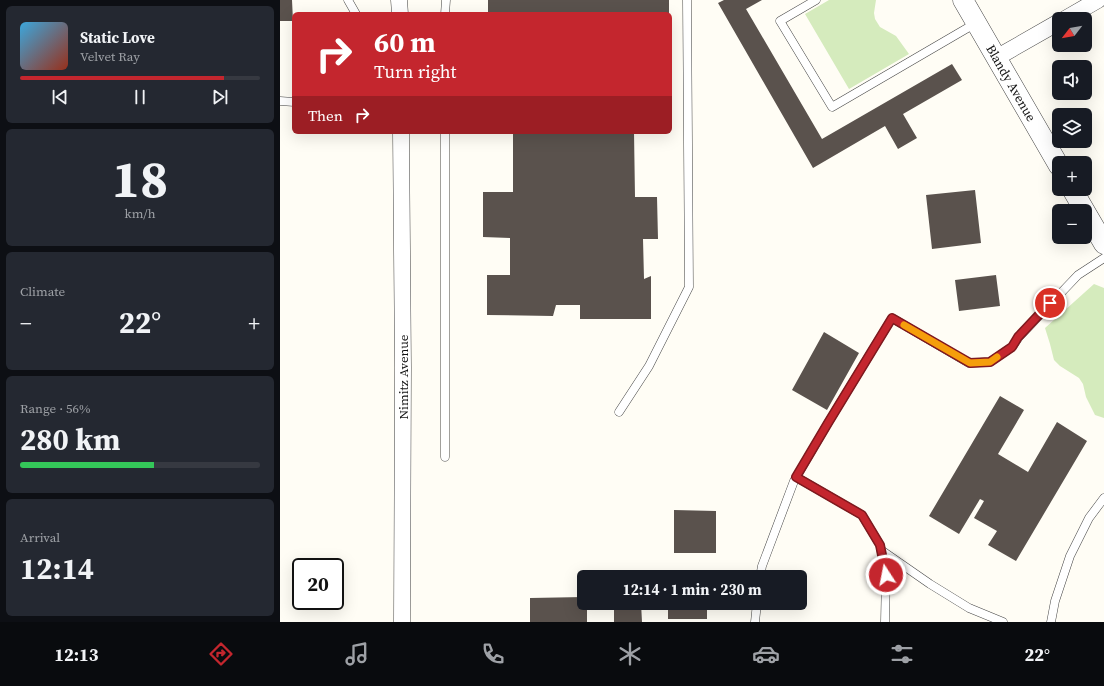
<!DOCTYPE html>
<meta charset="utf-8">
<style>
body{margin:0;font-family:"Source Serif 4",serif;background:#242831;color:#f1f3f6;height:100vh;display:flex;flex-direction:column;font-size:15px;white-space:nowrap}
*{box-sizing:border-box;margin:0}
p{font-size:13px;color:#9ea1a6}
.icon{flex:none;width:22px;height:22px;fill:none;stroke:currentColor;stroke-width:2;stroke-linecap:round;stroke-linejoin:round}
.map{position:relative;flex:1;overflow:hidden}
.details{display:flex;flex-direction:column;gap:6px;padding:6px;background:#0d0f14;width:280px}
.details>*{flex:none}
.banner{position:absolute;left:12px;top:12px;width:380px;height:122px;border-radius:6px;box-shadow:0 4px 16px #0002;background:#c4262e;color:#fff;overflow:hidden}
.needle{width:26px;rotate:239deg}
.tools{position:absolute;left:772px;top:12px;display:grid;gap:8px}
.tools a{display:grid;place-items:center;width:40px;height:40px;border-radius:6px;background:#171b24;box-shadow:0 4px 16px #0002;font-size:20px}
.speed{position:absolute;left:12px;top:558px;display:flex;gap:8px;font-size:20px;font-weight:700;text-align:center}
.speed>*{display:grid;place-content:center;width:52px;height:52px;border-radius:50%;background:#171b24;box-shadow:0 4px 16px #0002;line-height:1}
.speed .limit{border:2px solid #111;border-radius:6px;background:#fff;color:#111}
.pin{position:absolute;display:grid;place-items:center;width:34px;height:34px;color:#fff;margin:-17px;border:2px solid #fff;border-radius:50%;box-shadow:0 1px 4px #0007}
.me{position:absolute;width:44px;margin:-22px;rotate:349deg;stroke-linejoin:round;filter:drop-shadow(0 0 3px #0008)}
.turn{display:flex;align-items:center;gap:14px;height:84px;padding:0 16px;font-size:18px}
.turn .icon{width:52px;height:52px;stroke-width:2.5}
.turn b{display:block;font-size:28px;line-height:34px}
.then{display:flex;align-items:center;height:38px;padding:0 16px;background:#0003;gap:8px;font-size:15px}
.big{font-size:30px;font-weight:700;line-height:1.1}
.details .card{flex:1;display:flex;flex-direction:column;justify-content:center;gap:6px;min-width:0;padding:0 14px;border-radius:6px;background:#242831}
.details .dial{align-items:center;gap:0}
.dial b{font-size:52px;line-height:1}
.song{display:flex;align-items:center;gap:12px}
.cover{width:48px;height:48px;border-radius:6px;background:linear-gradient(135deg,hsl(200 70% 55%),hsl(10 70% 35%))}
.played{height:4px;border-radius:2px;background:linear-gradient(90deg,#c4262e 85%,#363941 85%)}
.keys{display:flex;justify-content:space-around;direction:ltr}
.heat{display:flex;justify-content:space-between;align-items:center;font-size:22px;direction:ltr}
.charge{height:6px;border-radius:3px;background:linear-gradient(90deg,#34c759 56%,#363941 0)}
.trip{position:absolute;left:297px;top:570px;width:230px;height:40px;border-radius:6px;background:#171b24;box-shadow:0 4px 16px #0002;font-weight:700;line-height:40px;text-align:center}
.tab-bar{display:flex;height:64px;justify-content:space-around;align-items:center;background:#090b0e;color:#9ea1a6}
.tab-bar .icon{width:28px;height:28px}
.tab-bar .current{color:#c4262e}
.tab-bar b{font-size:18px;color:#f1f3f6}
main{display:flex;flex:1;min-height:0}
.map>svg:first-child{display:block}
.green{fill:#d5ebbd}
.building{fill:#5a524d}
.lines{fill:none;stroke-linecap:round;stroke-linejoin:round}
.service-casing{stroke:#444;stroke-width:9}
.minor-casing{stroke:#444;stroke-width:17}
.tertiary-casing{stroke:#444;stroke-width:21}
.service{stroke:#fff;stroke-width:8}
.minor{stroke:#fff;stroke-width:16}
.tertiary{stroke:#fff;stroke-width:20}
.route-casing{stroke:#7f191e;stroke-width:10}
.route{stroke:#c4262e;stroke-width:7}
.slow{stroke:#f59e0b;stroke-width:7}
.labels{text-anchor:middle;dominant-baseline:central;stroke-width:4;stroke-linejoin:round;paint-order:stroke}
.street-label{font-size:13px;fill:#111;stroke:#fff}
</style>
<main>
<section class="details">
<div class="card">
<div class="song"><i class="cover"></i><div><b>Static Love</b><p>Velvet Ray</p></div></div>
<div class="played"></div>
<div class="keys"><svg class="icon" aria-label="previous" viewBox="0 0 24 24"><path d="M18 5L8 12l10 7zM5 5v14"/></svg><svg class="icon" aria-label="pause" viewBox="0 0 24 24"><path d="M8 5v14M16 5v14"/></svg><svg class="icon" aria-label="next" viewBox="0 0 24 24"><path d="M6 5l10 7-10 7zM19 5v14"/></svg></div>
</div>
<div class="card dial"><b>18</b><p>km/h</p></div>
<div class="card"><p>Climate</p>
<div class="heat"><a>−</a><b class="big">22°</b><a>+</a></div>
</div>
<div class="card"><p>Range · 56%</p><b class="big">280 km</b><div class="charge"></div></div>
<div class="card"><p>Arrival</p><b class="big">12:14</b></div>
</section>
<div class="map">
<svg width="824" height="622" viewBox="0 0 824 622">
<rect width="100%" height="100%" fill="#fffdf5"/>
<path class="green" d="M549,0H596L594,13L595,19L600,27L616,36L629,54L569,89L525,14Z
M814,284L824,288V418L815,415L806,397L803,384L799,378L780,366L774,360L770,344L765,328Z"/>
<path class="building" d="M0,0H12L13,21H0Z
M208,0H389V14H208Z
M444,0H482L466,9L542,139L672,64L682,80L623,114L637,138L618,149L605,126L533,168L438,3Z
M233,132H354L355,197H377L378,239H363L364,279L371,276V319H300V305H276L273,316L207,315V275H230V238L203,237V192H233Z
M695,190L701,243L652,249L646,195Z
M716,275L720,306L679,311L675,280Z
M544,332L579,353L547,410L512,390Z
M720,396L744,410L718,454L748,472L777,422L807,441L736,561L708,545L717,531L694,518L704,501L700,499L679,534L649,516Z
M394,510L436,511V553H394Z
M304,597V603H307V622H250V598Z
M334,603H361L362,622H334Z
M388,603H427V619H388Z"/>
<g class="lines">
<defs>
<path id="service" d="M68,0L76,14
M536,0L500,21L552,107L696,23
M165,14L166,0
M0,101L14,102
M339,412L369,366L409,287L407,0
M165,457V132
M516,477L582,515L600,545L606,575L605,622
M601,550L650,584L689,608L723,622
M480,577L482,566L514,481L548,423L612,318L689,363L710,362L732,347L739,337L798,275L824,258
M475,622L477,603
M771,622L775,601L790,556L809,518L824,498"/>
<path id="minor" d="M119,0L120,14
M785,19L818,0
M716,58L779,22
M121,132L123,367L122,622"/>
<path id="tertiary" d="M683,0L779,166
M792,189L824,244"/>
</defs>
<use href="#service" class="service-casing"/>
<use href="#minor" class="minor-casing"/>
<use href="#tertiary" class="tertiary-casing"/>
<use href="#service" class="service"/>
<use href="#minor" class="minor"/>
<use href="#tertiary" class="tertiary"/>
</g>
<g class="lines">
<defs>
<path id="route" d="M606,575L600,545L582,515L516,477L548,423L612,318L690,363L710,362L732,347L738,337L770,303"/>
</defs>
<use href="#route" class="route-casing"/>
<use href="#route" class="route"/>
<path class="slow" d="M624,325L690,363L710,362L717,357"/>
</g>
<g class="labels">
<g class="street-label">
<text transform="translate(731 83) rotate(60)">Blandy Avenue</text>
<text transform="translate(123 377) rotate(-90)">Nimitz Avenue</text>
</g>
</g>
</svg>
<div class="tools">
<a><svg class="needle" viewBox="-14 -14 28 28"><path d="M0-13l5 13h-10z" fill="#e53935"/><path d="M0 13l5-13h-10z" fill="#9ea1a6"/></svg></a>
<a><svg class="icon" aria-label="sound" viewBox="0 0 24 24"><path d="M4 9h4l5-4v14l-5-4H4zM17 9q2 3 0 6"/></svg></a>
<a><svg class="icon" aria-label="layers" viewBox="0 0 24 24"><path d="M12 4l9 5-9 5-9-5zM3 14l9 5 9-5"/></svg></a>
<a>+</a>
<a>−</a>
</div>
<div class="speed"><div class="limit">20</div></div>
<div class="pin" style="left:770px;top:303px;background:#d93025"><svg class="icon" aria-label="arrive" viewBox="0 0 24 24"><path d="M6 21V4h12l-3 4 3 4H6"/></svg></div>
<svg class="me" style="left:606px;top:575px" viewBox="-20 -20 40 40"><circle r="17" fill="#c4262e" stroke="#fff" stroke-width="3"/><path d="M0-11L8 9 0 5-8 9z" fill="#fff"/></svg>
<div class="trip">12:14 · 1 min · 230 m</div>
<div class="banner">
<div class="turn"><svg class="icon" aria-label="right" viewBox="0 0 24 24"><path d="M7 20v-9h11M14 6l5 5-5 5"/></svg><div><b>60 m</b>Turn right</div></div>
<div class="then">Then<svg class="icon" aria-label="right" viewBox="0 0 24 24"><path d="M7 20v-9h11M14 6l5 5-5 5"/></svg></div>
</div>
</div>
</main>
<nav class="tab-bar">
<b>12:13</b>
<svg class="icon current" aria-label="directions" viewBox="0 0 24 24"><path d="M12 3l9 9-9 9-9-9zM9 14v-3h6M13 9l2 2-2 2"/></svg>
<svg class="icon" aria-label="music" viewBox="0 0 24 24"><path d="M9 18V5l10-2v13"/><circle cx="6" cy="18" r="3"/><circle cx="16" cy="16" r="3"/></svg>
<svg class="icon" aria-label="phone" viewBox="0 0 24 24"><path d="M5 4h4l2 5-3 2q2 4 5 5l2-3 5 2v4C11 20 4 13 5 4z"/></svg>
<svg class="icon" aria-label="climate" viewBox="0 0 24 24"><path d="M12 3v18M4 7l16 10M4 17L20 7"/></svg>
<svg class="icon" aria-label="car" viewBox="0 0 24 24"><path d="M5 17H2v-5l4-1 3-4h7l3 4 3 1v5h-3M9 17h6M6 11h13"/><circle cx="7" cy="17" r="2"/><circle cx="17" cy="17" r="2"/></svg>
<svg class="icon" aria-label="filters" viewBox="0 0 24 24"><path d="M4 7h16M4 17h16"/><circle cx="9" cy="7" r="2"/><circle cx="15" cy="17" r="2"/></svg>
<b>22°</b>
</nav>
